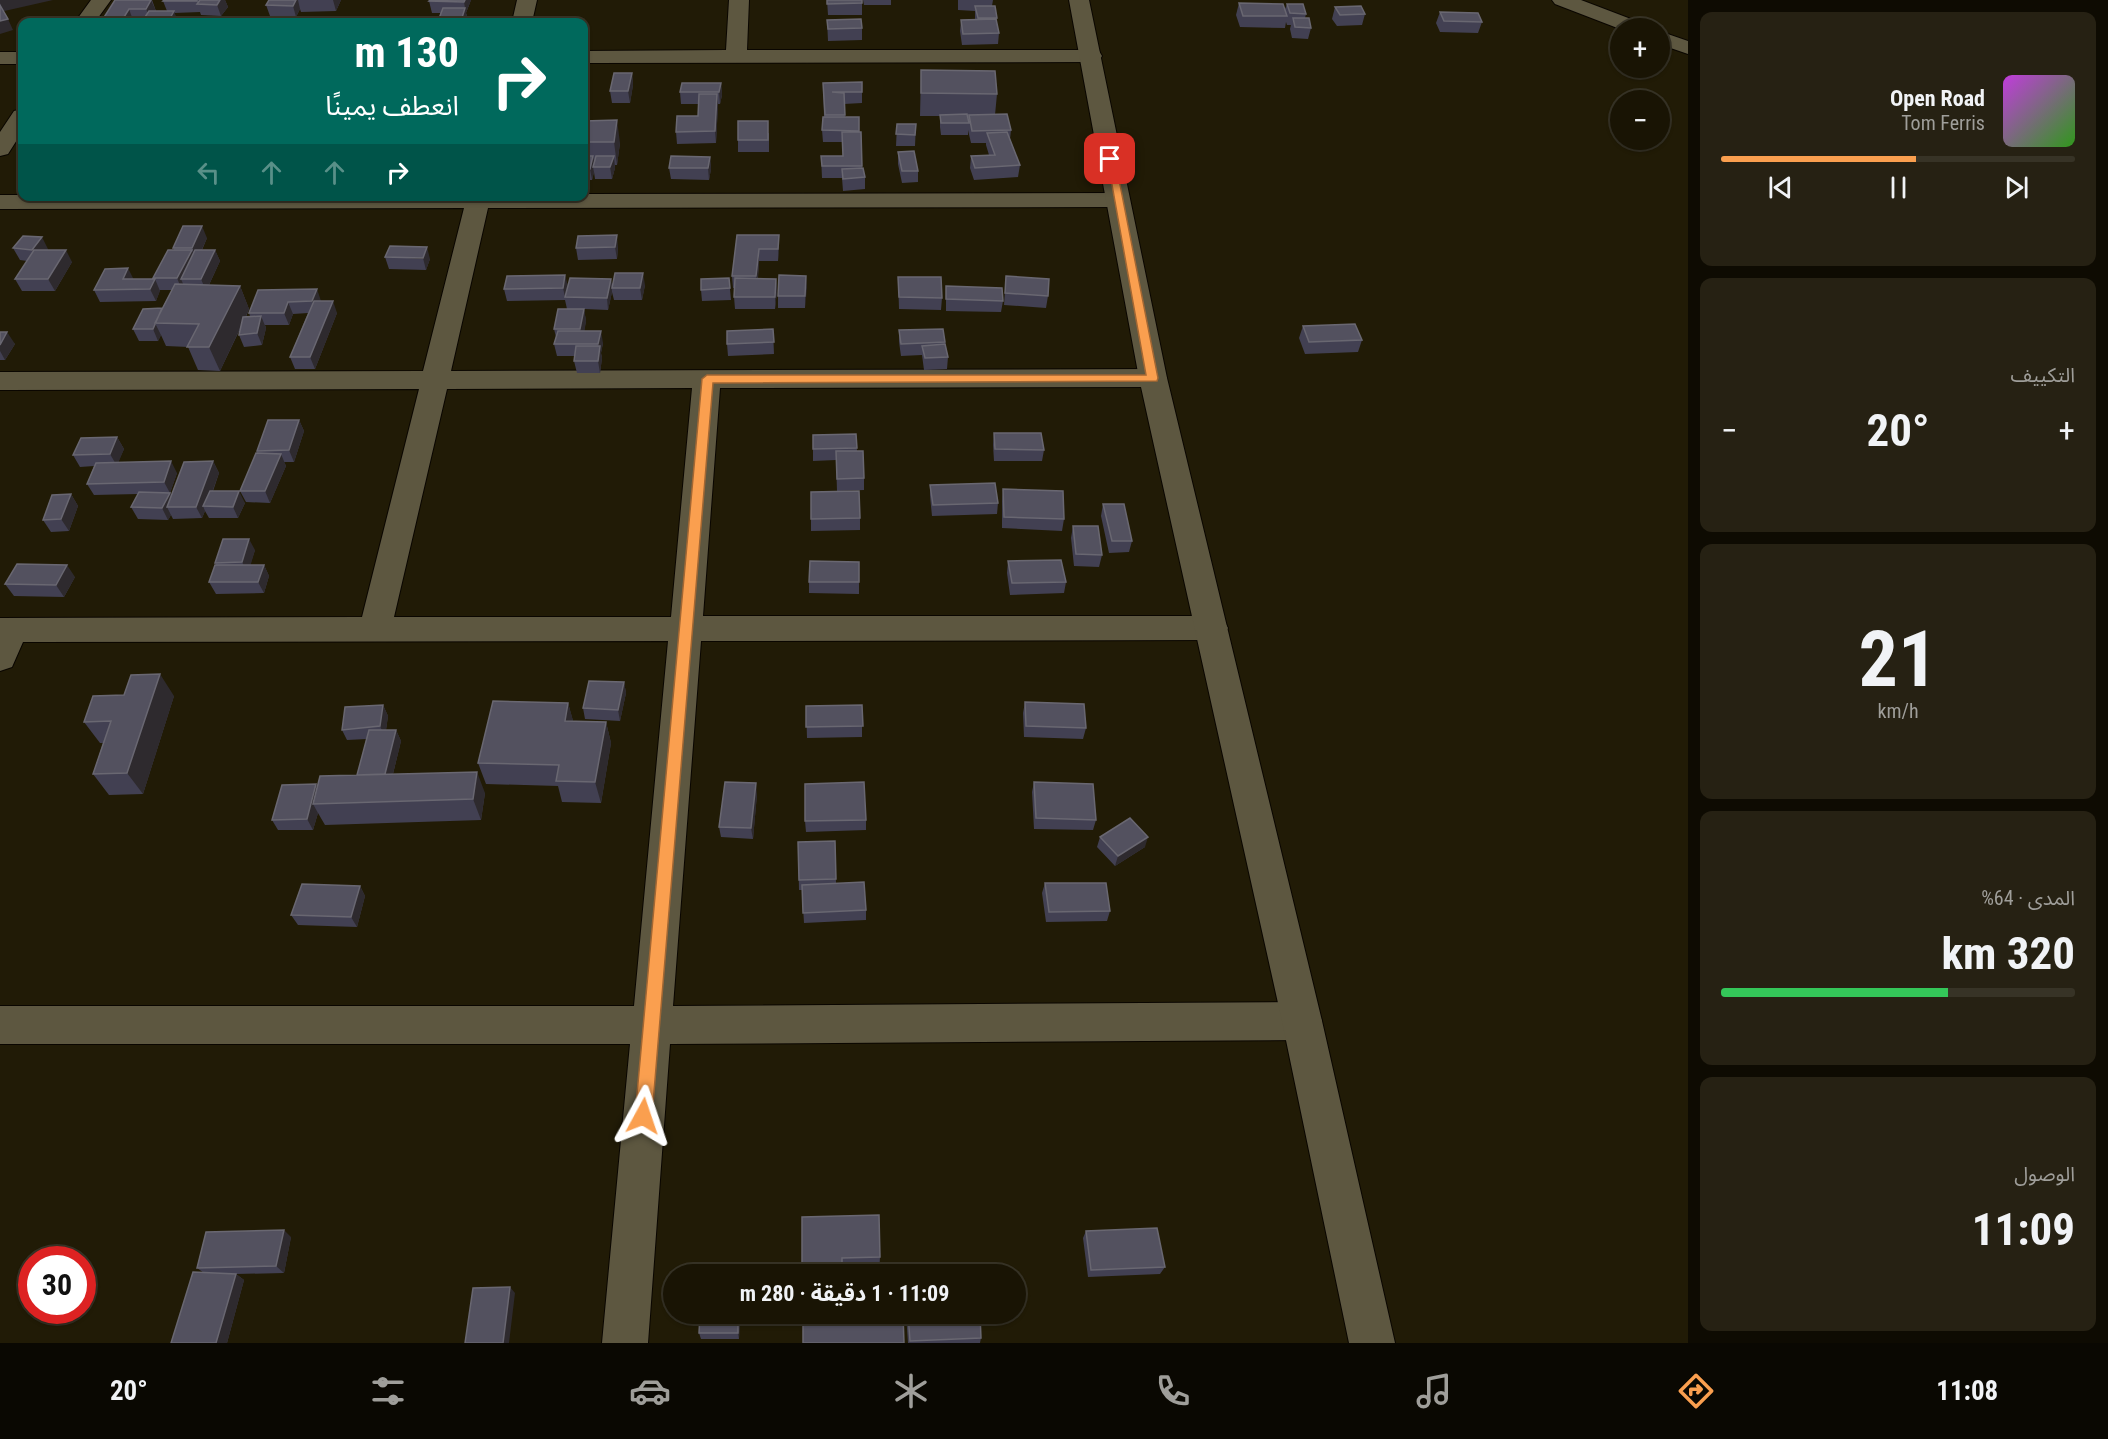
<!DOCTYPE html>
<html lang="ar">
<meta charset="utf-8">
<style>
body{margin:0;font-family:"Roboto Condensed","Noto Sans Arabic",sans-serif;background:#262113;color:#f1f3f6;direction:rtl;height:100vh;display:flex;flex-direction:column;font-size:22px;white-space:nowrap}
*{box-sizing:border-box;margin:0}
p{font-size:20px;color:#9f9e9a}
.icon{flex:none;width:33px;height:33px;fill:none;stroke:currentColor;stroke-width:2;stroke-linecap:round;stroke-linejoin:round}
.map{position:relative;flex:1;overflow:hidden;direction:ltr}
.drawer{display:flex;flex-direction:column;gap:12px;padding:12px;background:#0e0b02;width:420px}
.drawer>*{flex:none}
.top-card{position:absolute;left:18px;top:18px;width:570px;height:183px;border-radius:12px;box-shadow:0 2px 4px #0004,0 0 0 2px #373326;direction:rtl;background:#00695c;color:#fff;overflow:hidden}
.fabs{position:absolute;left:1610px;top:18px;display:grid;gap:12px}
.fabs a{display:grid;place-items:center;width:60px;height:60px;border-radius:50%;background:#191404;box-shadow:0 2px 4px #0004,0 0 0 2px #373326;font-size:30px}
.speed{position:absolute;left:18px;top:1246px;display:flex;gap:12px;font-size:30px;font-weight:700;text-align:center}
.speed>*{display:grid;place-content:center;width:78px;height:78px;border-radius:50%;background:#191404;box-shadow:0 2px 4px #0004,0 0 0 2px #373326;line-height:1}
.speed .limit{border:9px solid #d22;background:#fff;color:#111}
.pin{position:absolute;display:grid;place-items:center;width:51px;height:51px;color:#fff;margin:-26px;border-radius:12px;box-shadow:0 3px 9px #0006}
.me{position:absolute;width:66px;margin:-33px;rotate:5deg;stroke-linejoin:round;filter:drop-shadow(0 0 4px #0008)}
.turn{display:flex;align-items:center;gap:21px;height:126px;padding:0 30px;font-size:27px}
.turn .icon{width:78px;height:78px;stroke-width:2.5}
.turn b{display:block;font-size:42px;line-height:51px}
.lanes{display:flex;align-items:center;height:57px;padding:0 30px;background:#0003;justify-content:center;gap:30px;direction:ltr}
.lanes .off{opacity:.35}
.big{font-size:45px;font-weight:700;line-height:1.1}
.drawer .widget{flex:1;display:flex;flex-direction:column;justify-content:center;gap:9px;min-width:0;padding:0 21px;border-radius:12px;background:#262113}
.drawer .dial{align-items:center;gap:0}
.dial b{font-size:78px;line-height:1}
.song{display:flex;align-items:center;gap:18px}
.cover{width:72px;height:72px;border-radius:9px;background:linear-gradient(135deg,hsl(290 70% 55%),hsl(110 70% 35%))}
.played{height:6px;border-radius:3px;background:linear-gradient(90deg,#fa9f4f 55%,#373326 55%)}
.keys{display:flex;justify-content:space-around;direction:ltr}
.heat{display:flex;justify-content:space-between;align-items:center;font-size:33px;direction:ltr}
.charge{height:9px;border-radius:4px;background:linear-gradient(90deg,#34c759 64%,#373326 0)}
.trip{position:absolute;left:663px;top:1264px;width:363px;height:60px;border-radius:30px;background:#191404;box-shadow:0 2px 4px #0004,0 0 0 2px #373326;font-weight:700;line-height:60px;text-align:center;direction:rtl}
.menu{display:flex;height:96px;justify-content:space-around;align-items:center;background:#0a0802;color:#9f9e9a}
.menu .icon{width:42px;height:42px}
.menu .selected{color:#fa9f4f}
.menu b{font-size:27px;color:#f1f3f6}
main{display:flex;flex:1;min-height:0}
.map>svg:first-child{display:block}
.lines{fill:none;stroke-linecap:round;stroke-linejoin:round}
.street-casing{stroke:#0a0600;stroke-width:2}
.secondary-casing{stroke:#0a0600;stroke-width:2}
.street{fill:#5d5740;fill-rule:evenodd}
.secondary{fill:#5d5740;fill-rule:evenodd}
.wall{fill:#424052}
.shaded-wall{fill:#2e2a2e}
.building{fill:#53515f;stroke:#696771;stroke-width:1.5}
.route{fill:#fa9f4f;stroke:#a26733;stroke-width:1.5}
</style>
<main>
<section class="drawer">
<div class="widget">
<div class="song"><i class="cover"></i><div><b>Open Road</b><p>Tom Ferris</p></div></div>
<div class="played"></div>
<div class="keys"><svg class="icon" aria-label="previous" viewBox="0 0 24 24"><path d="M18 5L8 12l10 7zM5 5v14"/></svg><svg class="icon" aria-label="pause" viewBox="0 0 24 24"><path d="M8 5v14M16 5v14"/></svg><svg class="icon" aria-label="next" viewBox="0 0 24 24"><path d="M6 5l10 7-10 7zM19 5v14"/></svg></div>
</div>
<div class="widget"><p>التكييف</p>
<div class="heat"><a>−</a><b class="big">20°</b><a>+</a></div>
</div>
<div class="widget dial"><b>21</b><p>km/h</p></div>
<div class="widget"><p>المدى · 64%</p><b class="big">320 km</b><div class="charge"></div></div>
<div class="widget"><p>الوصول</p><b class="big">11:09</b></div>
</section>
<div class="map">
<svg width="1688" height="1343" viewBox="0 0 1688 1343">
<rect width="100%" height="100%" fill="#211b06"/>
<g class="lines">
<defs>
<path id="street" d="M91,0H111L95,22H75Z
M517,0H537L532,22H512Z
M729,0H749L747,50H1091L1099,51L1102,56L1099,61L1091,62L584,63V51L726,50Z
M1552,0H1581L1644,24L1647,28L1620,29L1555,4Z
M1659,31L1688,41V54L1659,44Z
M0,52H22V64H0Z
M22,109V132L8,154L0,156V132L14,111Z
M1118,193L1127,195L1130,200L1127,205L1118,207L488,208L451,371L1153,369L1163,372L1167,378L1163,384L1153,387L720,388L703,616H1212L1223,619L1228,628L1223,637L1212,640L701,641L673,1006L1302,1002L1316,1008L1322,1021L1316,1034L1302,1040L670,1044L648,1343H602L630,1044H0V1006H634L668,641L23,642L12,667L0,671V618L362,617L419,389L0,390V372L423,371L464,208L0,209V195L584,196V194ZM692,388L671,617H394L447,389Z"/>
<path id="secondary" d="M1069,0H1089L1167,378L1322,1021L1395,1343H1349L1282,1021L1139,378Z"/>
</defs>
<use href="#street" class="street-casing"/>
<use href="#secondary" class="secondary-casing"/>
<use href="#street" class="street"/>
<use href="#secondary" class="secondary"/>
</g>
<path class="wall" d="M115,0H152L156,11H167L163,1L164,0H225L228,7L221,16L201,15L200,12L174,13L178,22H144V20H133L132,22H101Z
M269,0H341L336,11L301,12L300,9L296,17L270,16L266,5Z
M430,0H471L466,13L468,19L467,22H439L438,21L441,13H432L429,1Z
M827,0H862V15H828Z
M863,0H891V5H864Z
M958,0H993L992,6L997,18V23L999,33L998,44L962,45L960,31L961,20L975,19V11L958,10Z
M1239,3L1285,9L1287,4L1306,14L1305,18L1311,28L1308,39L1292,38L1290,29L1291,25H1287L1286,22L1285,28L1240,27L1236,15Z
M1335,7L1365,14L1362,25L1337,26L1332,19Z
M1440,12L1482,22L1478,33L1440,32L1436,23Z
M827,20L862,28V40L828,41Z
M921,70L997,94L995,115L1011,130L1010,139L1020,165L1018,177L974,180L970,168L971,156L989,155L986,145V143H971L968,130V135H941L940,127V116H920Z
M632,73L633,85L630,103H612L610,91Z
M721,83L722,95L720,104H718L716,143L677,144L676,132L698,116V104H681L680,92Z
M823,83L862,92V103L844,104L845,117H859V132H861L862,168L865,177V189L843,191L842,178H822L821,156H843L842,142H823L822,130L824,117Z
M584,121L620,143L617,165H615V168L612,179H595L594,172L592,180H584Z
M897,124H916L915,146H896Z
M769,133V152H738V140Z
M898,152L918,171V182L902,183L898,164Z
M710,157L711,169L709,180L671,179L669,168Z
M737,235H779V247L778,261H759L758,278L776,279L777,291L775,309H735L734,297V288H733L732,276Z
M207,238L202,250H215L220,261L209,285L240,286L249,309L246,317L250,316L249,313L258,290L321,301L337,313L315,369H295L290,357L308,313L293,314L289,325H265L266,328L262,345L244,347L239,335L241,327L220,371L198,370L188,347L166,346L161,335L158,341H139L133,329L162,308L172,290H160L156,301L100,302L94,290L133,279H154L174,250L173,248Z
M618,247L617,259L578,260L576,248Z
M13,248L48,249L47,250L72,262L55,291H22L15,279L27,261L20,260Z
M385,257L430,259L426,270L389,269Z
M806,276L805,308H778V296Z
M1006,276L1048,296L1046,308L1004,305Z
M898,277L942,298L941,310L899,309Z
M729,278L731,300L702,301L701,290Z
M611,279L612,286L645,285L642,300H614L612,292L608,310L584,309L586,321L584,331L603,343L601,353L602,358L600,373H577L574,361L575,356H557L554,344L556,337L554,329L567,309L565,300L507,301L504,289L568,287Z
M946,287L1003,301L1001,312L946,311Z
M1303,326L1362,340L1358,352L1305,354L1299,338Z
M773,329L774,354L728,356L727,344Z
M899,330L945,342L948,357L947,369L924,370L922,355L901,356L899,342Z
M0,332L15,344L5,360H0Z
M299,420L304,431L294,462H284L286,466L270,503L246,502L240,491L257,453V451Z
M994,433L1044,450L1042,461H994L993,445Z
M856,434L857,451L864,478V490L837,491L836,460L813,461V435Z
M117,437L124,449L118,462L177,473L170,493L171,495L213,461L219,473L213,491L245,503L238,518H209L205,511L202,518L173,519L171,515L168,520L138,519L131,507L138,494L94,495L87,484L94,466L80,467L73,455Z
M930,485L998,503L997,514L932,516L930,496Z
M1003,489L1064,519L1062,531L1002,528V501Z
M811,492L860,518V530L811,531Z
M71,494L78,506L69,531L51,532L43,520Z
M1103,504L1132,541L1129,552L1109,553L1101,516Z
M1073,526L1102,555L1099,567L1074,566L1071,538Z
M255,550L250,565H264L269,576L264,593L216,594L209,582L216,565L215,563Z
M1008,561L1066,582L1064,593L1010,595L1007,573Z
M859,562V594L809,593V582Z
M75,577L64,597L14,596L5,584Z
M624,682L626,693L620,721L585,719L583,708Z
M174,696L143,794L109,795L93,774L103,743H100L84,722Z
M1025,702L1086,728L1083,739L1024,737L1023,713Z
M568,703L573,721L606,722L611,743L601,803L562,802L558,786L486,784L478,763Z
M383,705L388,716L386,730H396L401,741L393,774L485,793L481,820L325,825L318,813L313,830H278L272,820L357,775L367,739L347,740L342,730Z
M862,705V737L807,738L806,706Z
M1034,782L1096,820L1093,830L1034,829L1032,792Z
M757,794L753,839L721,837L719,827Z
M866,820V830L806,832L805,821Z
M1100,837L1145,847L1115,866L1097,847Z
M835,841L836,883L866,910V920L804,923L802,890H799L798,842Z
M1045,883L1110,911L1107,921L1046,922L1042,893Z
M360,886L365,896L357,927L298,925L291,915Z
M802,1217L880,1257L879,1275H802Z
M1086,1231L1165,1267L1160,1274L1088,1277L1083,1238Z
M291,1237L284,1273L236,1274L244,1280L227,1343H171L204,1273L197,1268Z
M740,1314L739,1339H701L699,1333Z
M906,1314H980L981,1338L980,1343H908Z"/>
<path class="shaded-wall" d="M0,0H53L0,12Z
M151,0L156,11L151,20L146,9Z
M220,0H225L228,7L221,16L217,5Z
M296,0H301H298L300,9L296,17L293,6Z
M333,0H341L336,11Z
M465,0H471L466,13L468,19L467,22H462L461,21L465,8L464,2Z
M129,9L133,20L132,22H121Z
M174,11L178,22H170L169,20Z
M8,19L13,30L0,34V21Z
M632,73L633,85L630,103L628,91Z
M721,83L722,95L720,104L719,92Z
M717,94L718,105L716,143L715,131Z
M617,120L620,143L617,165L614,142Z
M593,156L595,167H593L594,172L592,180L590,169Z
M614,156L615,168L612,179L610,167Z
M710,157L711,169L709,180L708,168Z
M202,226L207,238L197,260L192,248Z
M617,235L618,247L617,259L615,247Z
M779,235V247L778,261V249Z
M42,237L48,249L38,261L32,250Z
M427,247L430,259L426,270L423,258Z
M759,249V261L757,288L756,276Z
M66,250L72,262L55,291L48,279Z
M192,250L197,262L181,279L184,286L182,290L177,278Z
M215,250L220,261L206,291L201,279Z
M128,268L134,280L123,279Z
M643,273L645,285L642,300L640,288Z
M565,275L568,286L565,297L563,288Z
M806,276L807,288L805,308V296Z
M155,279L160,291L156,301L150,289Z
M611,279L612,292L608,310L607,298Z
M776,279L777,291L775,309V297Z
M240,286L249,309L220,371L209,347Z
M317,289L321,301L317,313L312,301Z
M333,301L337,313L315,369L310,357Z
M288,302L293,314L289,325L284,313Z
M584,309L586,321L583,341L580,329Z
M261,316L266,328L262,345L257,333Z
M155,323L161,335L158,341L153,329Z
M601,331L603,343L601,353L602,358L600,373L598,361L599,350L598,344Z
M7,332L15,344L5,360L0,351V345Z
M299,420L304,431L294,462L289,450Z
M117,437L124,449L117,466L110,454Z
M281,454L286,466L270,503L265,491Z
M171,461L177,473L170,493L176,504L167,507L171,515L168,520L162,508L170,493L164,482Z
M213,461L219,473L207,506H203L205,511L202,518L196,507Z
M239,491L245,503L238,518L233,507Z
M71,494L78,506L69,531L61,519Z
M249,539L255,550L248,574L242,562Z
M67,565L75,577L64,597L56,585Z
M264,565L269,576L264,593L258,582Z
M160,674L174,696L143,794L127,773Z
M624,682L626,693L620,721L618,710Z
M568,703L574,724L565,721Z
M383,705L388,716L385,737L380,726Z
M606,722L611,743L601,803L595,782Z
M396,730L401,741L388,794L383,783Z
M477,772L485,793L481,820L473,799Z
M756,783L757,794L753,839L751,828Z
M316,784L322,795L313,804L318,813L313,830L307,819Z
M1148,837L1145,847L1115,866L1118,856Z
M360,886L365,896L357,927L351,917Z
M284,1230L291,1237L284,1273L276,1266Z
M236,1274L244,1280L227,1343H216Z
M510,1287L515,1293L509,1343H503Z
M738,1314H740L739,1339L738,1333Z"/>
<path class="building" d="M115,0H151L146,9H129L121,22H101Z
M164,0H197V1H163Z
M200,0H220L217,5L197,4Z
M269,0H296L293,6L266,5Z
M430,0H465L464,2L429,1Z
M827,0H862V3L827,4Z
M1239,3L1283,4L1287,16H1243Z
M1287,4H1303L1306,14L1290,13Z
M0,5L8,19L0,21Z
M975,6H995L997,18H978Z
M1361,6L1365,14L1340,15L1335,7Z
M443,8H465L461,21H438Z
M149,11H174L169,20H143Z
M1440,12L1478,13L1482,22L1444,21Z
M1293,18H1309L1311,28L1295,27Z
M861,19L862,28L828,29L827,20Z
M996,19L999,33L963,34L961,20Z
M287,20L321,21L320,22H285Z
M921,70L995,71L997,94L921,93Z
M614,73H632L628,91H610Z
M862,82V92H832L844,93L845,115H825L823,83Z
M682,83H721L719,92H680Z
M699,94H717L715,131L676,132L677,116H698Z
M967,114L969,123H941L940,115Z
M1007,114L1011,130L972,131L969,115Z
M823,117H859V131L822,130Z
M617,120L614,142H584V121Z
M738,121H768V140H738Z
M897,124H916L915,135L896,134Z
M842,132H861L862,166H822L821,156H843Z
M1007,132L1020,165L975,168L971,156L995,155L987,133Z
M914,151L918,171H902L898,152Z
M584,156H593L590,169H584Z
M596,156H614L610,167H593Z
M671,156L710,157L708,168H669Z
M863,168L865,177L843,179L842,169Z
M183,226H202L192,248H173Z
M617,235L615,247L576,248L578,236Z
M737,235H779L778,249H759L756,276H732Z
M23,236L42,237L32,250L13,248Z
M390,246L427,247L423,258L385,257Z
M34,250H66L48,279H15Z
M168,250H192L177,278H153Z
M195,250H215L201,279H181Z
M128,268L123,279H155L150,289L94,290L105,269Z
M615,273H643L640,288H612Z
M565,275L563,288L504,289L507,276Z
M779,275L806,276L805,296H778Z
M1006,276L1049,279L1048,296L1005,293Z
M898,277H941L942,298L899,297Z
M570,278L611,279L607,298L565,297Z
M729,278L730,288L701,290V279Z
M735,278L776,279L775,297H734Z
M175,284L240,286L209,347H187L199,324L155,323Z
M946,286L1002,288L1003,301L946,299Z
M317,289L312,301L288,302L284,313H249L258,290Z
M314,301H333L310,357H290Z
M162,308L153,329H133L143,309Z
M558,309H584L580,329H554Z
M261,316L257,333L239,335L243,317Z
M1355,324L1362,340L1309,342L1303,326Z
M773,329L774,342L727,344V331Z
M943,329L945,342L901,344L899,330Z
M558,331H601L598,344H554Z
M0,332H7L0,345Z
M945,344L948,357L925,358L922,346Z
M576,346H600L598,361H574Z
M268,420H299L289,450L257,451Z
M994,433H1041L1044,450L995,449Z
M856,434L857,448L813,449V435Z
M117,437L110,454L73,455L81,438Z
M836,451H863L864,478L837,479Z
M256,453L281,454L265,491H240Z
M171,461L164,482L87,484L96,463Z
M213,461L196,507H167L184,462Z
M995,483L998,503L933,505L930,485Z
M1003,489L1063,491L1064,519L1004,517Z
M210,491H239L233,507L203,506Z
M859,491L860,518L811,519V492Z
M139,492L170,493L162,508L131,507Z
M71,494L61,519L43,520L52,495Z
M1103,504H1124L1132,541H1112Z
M1073,526H1098L1102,555L1076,554Z
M223,539H249L242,562L215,563Z
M1061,560L1066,582L1012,583L1008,561Z
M810,561L859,562V582H809Z
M17,564L67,565L56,585L5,584Z
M215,565H264L258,582H209Z
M160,674L127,773L93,774L111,721L84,722L93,696L124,695L131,675Z
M589,681L624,682L618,710L583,708Z
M493,701L568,703L565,721L606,722L595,782L556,781L559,765L478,763Z
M1025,702L1084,704L1086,728L1026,726Z
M383,705L380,726L342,730L345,707Z
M862,705L863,726L806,727V706Z
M369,730H396L385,774L357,775Z
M477,772L473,799L313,804L320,776Z
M725,782L756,783L751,828L719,827Z
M864,782L866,820L805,821V784Z
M1034,782L1093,784L1096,820L1036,818Z
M316,784L307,819L272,820L282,785Z
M1130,818L1148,837L1118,856L1100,837Z
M835,841L836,879L799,880L798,842Z
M864,882L866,910L803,913L802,885Z
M1045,883H1106L1110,911L1049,912Z
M302,884L360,886L351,917L291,915Z
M879,1215L880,1257L842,1258V1275H802V1217Z
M1157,1228L1165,1267L1091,1270L1086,1231Z
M284,1230L276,1266L197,1268L206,1232Z
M702,1263H740L739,1275H702Z
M193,1272L236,1274L216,1343H171Z
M510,1287L503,1343H465L473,1288Z
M700,1314H738V1333H699Z
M803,1314H903L904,1343H803Z
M908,1314H980L981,1338L910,1341Z"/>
<path class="route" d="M1107,157L1115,159L1158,378L1157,381L713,383L652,1116L649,1122L643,1124L637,1122L635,1116L702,379L707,375H1146Z"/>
</svg>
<div class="fabs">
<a>+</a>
<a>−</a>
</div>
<div class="speed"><div class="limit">30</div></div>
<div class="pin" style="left:1110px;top:159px;background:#d93025"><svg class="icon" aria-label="arrive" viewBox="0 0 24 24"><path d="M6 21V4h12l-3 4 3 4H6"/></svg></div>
<svg class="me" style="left:643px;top:1116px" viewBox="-20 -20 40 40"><path d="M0-17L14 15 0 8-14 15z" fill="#fa9f4f" stroke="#fff" stroke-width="4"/></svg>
<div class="trip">11:09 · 1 دقيقة · 280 m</div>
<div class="top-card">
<div class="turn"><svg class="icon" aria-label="right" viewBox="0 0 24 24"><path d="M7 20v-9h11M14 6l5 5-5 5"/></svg><div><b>130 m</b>انعطف يمينًا</div></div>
<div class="lanes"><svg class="icon off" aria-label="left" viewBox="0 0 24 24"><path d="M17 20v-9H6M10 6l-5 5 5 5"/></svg><svg class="icon off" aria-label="ahead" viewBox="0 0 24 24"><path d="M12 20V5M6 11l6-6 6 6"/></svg><svg class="icon off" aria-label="ahead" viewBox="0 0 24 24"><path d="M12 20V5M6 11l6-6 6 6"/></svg><svg class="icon" aria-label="right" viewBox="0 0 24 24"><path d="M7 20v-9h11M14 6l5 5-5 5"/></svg></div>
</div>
</div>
</main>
<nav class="menu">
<b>11:08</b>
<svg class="icon selected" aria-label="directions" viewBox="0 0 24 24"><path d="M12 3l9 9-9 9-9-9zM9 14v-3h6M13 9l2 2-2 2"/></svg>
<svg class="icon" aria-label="music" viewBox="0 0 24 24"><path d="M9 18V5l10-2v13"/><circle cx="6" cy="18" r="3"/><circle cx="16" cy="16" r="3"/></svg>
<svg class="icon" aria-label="phone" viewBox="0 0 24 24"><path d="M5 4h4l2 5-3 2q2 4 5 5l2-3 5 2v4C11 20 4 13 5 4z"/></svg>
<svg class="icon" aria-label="climate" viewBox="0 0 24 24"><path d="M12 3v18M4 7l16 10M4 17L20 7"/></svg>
<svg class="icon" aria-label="car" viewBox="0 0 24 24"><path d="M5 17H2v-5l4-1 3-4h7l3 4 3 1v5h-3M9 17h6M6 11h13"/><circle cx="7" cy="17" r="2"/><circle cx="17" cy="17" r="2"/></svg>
<svg class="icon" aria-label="filters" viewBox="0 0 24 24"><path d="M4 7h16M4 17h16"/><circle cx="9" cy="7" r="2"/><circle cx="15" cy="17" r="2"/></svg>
<b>20°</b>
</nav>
